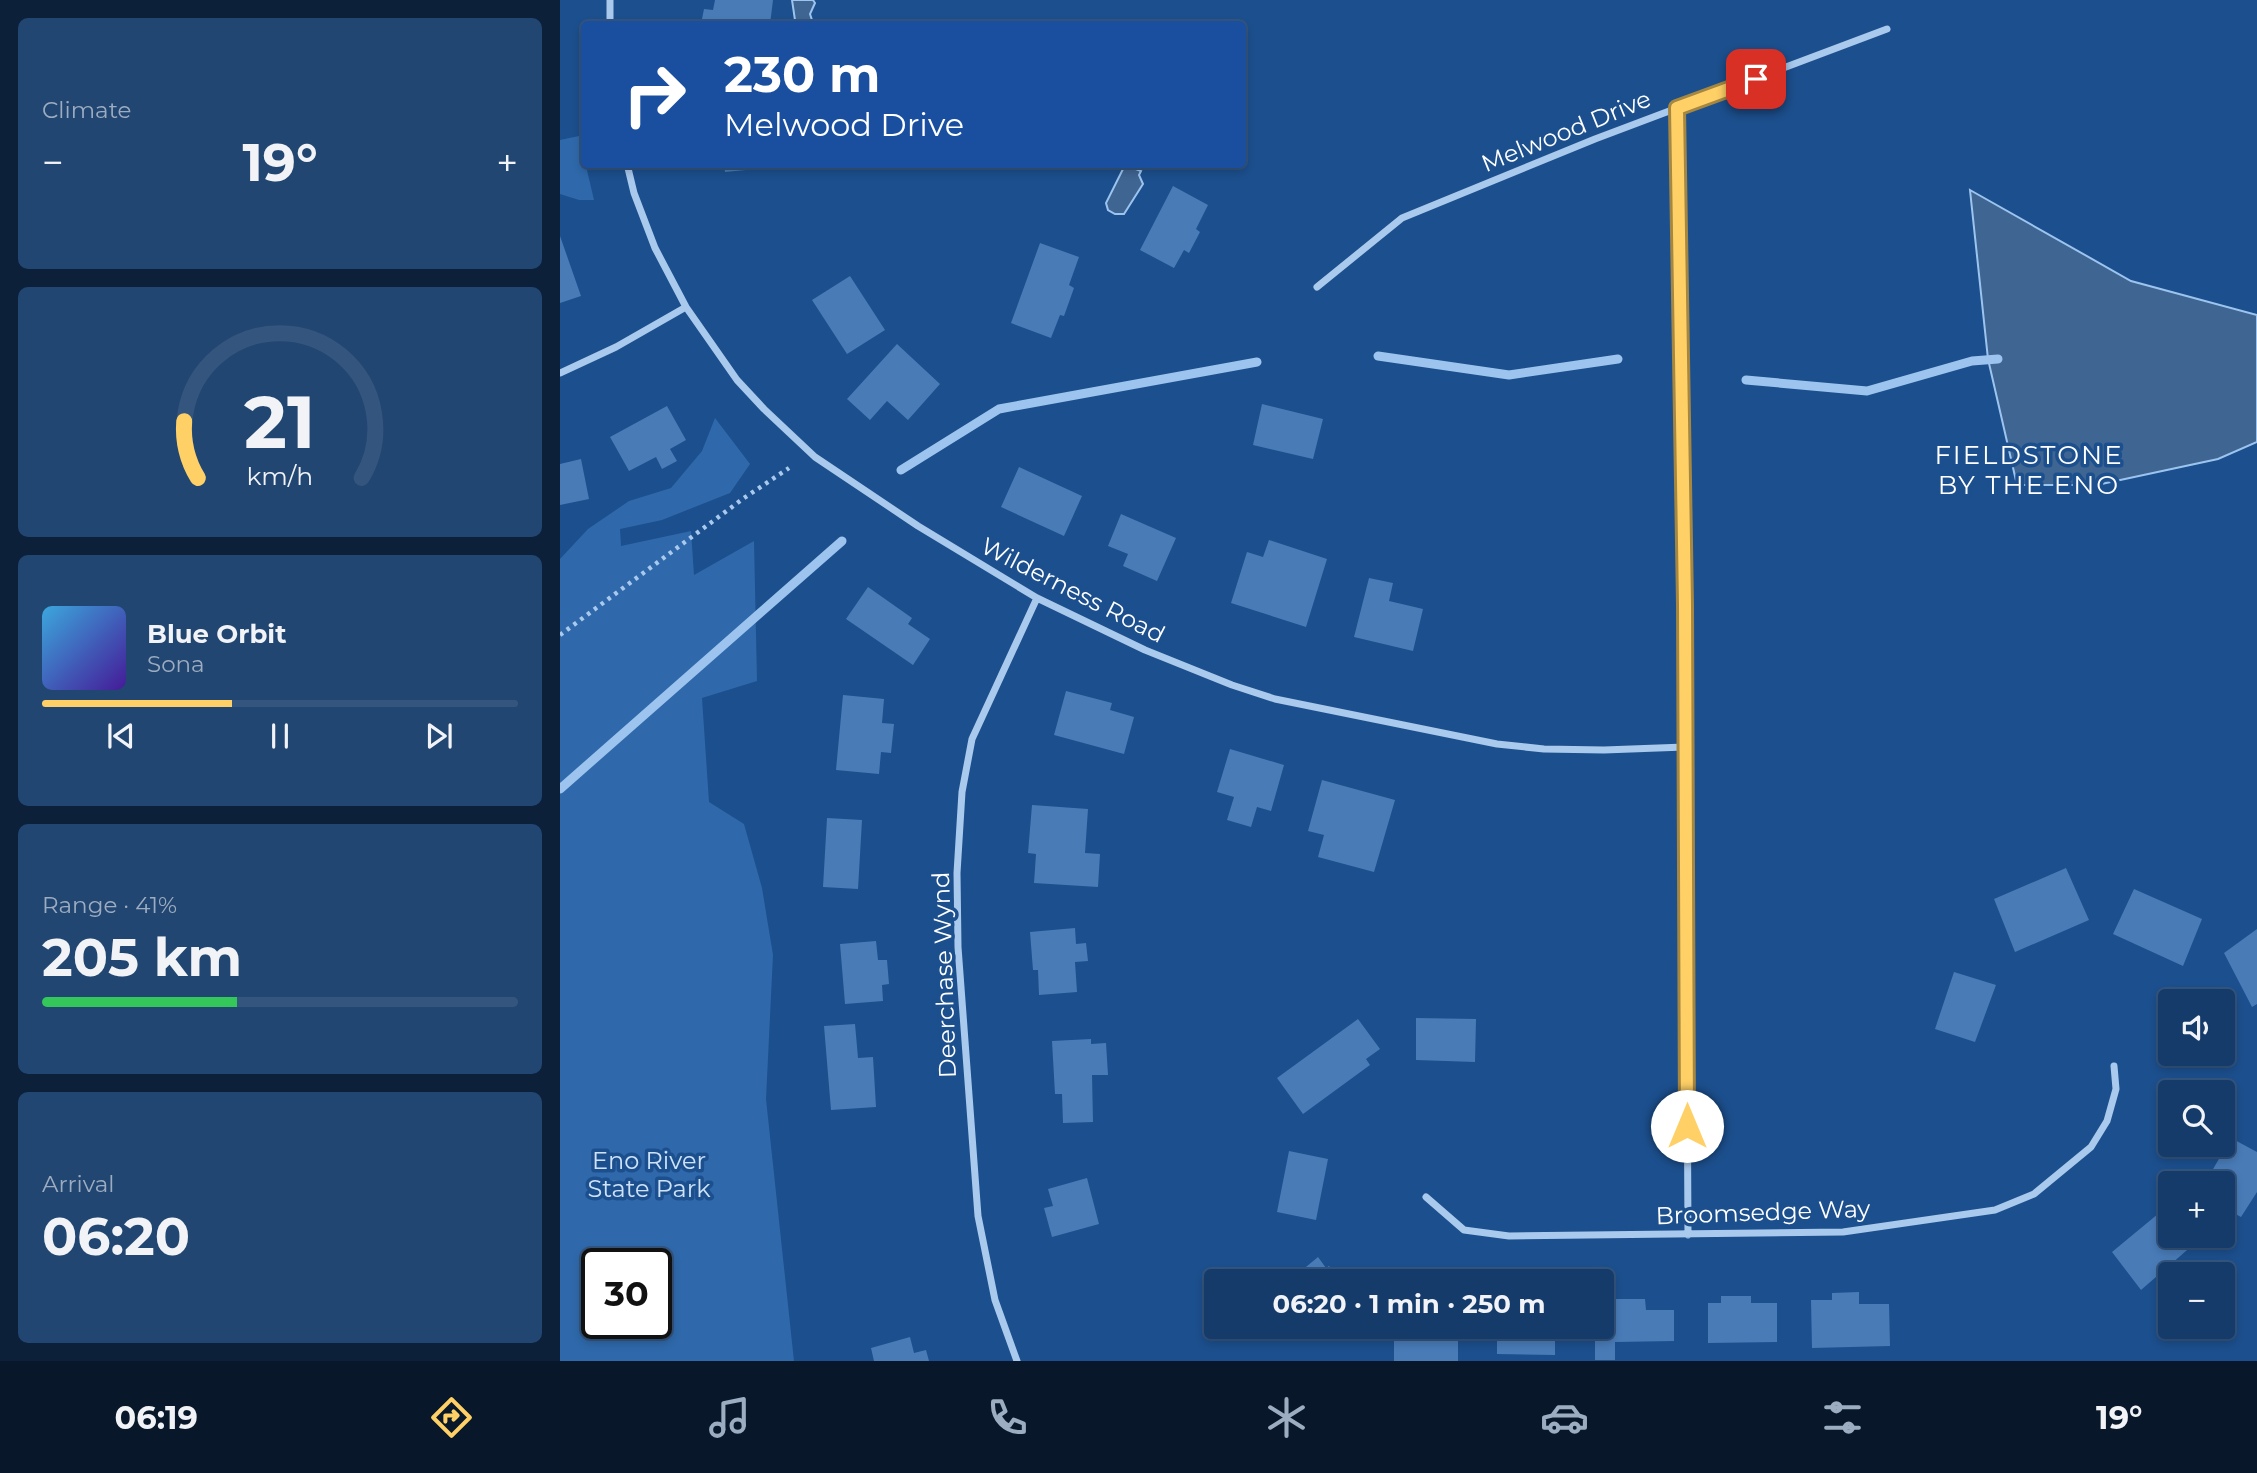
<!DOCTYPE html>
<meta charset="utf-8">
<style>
body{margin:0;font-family:Montserrat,sans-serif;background:#224672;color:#f1f3f6;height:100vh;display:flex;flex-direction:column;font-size:26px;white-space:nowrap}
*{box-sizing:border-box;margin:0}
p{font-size:23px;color:#9dadc1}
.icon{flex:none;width:38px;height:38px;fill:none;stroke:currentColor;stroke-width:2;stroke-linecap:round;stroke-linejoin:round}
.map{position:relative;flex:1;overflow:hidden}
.side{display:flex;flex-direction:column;gap:18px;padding:18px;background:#0c203a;width:560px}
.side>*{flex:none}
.hud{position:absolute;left:21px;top:21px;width:665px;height:147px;border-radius:7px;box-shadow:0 4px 10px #0003,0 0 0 2px #34557e;background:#1a4fa0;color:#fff;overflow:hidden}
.tools{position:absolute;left:1598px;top:989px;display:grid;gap:14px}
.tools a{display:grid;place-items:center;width:77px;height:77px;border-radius:7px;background:#153b6a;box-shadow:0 4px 10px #0003,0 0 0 2px #34557e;font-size:35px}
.speed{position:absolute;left:21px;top:1248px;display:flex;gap:14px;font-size:35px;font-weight:700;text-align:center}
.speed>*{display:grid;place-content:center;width:91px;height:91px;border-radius:50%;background:#153b6a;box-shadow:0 4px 10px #0003,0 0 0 2px #34557e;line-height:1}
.speed .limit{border:4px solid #111;border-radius:10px;background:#fff;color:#111}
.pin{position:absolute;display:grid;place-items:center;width:60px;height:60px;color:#fff;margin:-30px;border-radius:14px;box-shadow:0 4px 10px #0006}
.me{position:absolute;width:77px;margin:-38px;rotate:0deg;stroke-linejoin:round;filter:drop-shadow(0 0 5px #0008)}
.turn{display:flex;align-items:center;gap:24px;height:147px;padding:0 28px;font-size:32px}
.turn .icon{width:91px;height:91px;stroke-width:2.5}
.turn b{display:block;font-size:49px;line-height:60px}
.big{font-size:52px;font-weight:700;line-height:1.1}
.side .widget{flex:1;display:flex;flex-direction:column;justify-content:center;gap:10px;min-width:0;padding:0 24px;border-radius:10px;background:#224672}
.side .dial{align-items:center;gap:0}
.dial svg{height:182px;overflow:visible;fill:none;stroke:#34557e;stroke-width:7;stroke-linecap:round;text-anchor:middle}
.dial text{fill:#f1f3f6;stroke:none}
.song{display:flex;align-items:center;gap:21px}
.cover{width:84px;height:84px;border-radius:10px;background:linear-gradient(135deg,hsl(200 70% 55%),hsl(260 70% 35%))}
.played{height:7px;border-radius:4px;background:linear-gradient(90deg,#fed066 40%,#34557e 40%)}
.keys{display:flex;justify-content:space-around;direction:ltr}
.heat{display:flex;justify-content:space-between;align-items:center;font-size:38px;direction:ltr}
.charge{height:10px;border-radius:5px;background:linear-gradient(90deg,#34c759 41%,#34557e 0)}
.trip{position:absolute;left:644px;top:1269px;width:410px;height:70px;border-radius:7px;background:#153b6a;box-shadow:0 4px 10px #0003,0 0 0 2px #34557e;font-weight:700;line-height:70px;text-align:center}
.dock{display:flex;height:112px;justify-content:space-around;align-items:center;background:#08182a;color:#9dadc1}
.dock .icon{width:49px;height:49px}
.dock .selected{color:#fed066}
.dock b{font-size:32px;color:#f1f3f6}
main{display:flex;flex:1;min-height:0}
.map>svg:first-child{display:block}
.green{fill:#2f69ab;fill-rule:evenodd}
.water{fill:#3f6592;stroke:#9cc4ef;stroke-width:2}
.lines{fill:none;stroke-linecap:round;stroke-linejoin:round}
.stream{stroke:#9cc4ef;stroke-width:9}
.building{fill:#497bb7}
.path{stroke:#a9c9ed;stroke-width:4.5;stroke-dasharray:3.5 5;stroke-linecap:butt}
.minor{stroke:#a9c9ed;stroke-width:7}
.route-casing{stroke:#a58742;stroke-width:18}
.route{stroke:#fed066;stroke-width:12}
.labels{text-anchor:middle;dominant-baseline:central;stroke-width:7;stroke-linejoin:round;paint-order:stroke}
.street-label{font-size:24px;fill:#fff;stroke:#1c4f8d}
.park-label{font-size:24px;fill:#cee3fa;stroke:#1c4f8d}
.neighbourhood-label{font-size:26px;letter-spacing:2px;fill:#fff;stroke:#1c4f8d}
</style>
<main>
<section class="side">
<div class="widget"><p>Climate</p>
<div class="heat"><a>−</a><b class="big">19°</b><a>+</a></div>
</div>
<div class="widget dial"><svg viewBox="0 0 100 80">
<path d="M14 69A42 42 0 1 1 86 69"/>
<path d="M14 69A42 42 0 0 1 8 44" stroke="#fed066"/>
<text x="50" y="56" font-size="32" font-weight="700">21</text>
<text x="50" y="72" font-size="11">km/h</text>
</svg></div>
<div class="widget">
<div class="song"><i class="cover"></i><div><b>Blue Orbit</b><p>Sona</p></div></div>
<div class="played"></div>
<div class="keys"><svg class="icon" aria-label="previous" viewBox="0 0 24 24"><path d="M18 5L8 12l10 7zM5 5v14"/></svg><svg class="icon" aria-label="pause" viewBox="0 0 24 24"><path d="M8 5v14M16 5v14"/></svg><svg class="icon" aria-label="next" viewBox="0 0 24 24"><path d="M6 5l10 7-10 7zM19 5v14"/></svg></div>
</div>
<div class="widget"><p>Range · 41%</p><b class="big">205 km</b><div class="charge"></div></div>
<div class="widget"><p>Arrival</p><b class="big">06:20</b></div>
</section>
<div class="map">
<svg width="1697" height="1361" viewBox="0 0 1697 1361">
<rect width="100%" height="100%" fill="#1c4f8d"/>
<path class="green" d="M19,136L34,200H19L0,194V140Z
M155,418L190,464L170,493L102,520L60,529L61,546L131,531L134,575L194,541L197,681L142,698L149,802L184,824L202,888L213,955L206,1099L234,1361H0V559L28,529L69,501L111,488L142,451ZM37,1264H96V1323H37Z"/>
<path class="water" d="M232,0H253L255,3L250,14L253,23L230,24L235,20Z
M565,165L581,171L579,175L583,184L564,214H555L548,210L546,203Z
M1410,190L1571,281L1697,315V442L1658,459L1537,485H1457L1428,359Z"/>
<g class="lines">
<path class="stream" d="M818,356L949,375L1058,359
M1186,380L1307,391L1412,361L1438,359
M341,470L439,409L697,362
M0,789L282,541"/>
</g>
<path class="building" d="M155,0H213L210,24H141L144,9L153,10Z
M164,164H207V168L165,172Z
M613,186L648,205L636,229L640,232L629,253L624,250L614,268L580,250Z
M0,236L21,296L0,303Z
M480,243L519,257L509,285L514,288L504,316L500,315L491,338L451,323Z
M290,276L325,330L287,354L252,300Z
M337,344L380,384L348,420L327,401L310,420L287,399Z
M702,404L763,419L753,459L693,445Z
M107,406L126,440L110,449L117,461L102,469L96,457L69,471L50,437Z
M21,459L29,499L0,505V464Z
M459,467L522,496L504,536L441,507Z
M561,514L616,538L597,581L563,566L568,554L548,546Z
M709,540L767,559L746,627L671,603L687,552L703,557Z
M809,578L833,583L829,601L863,609L853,651L794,637Z
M308,587L352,618L348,624L370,639L353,665L286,619Z
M506,691L552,703L550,710L574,717L564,754L494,735Z
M283,695L324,699L322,723L334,724L331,753L321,752L319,774L276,770Z
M670,749L724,765L711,811L697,807L691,827L667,820L674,797L657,792Z
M762,780L835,800L814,872L758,857L764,835L748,831Z
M472,805L528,809L525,853L540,854L538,887L474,883L476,854L468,853Z
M267,818L302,820L298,889L263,887Z
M1506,868L1529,920L1455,952L1434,899Z
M1574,889L1642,919L1623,966L1553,934Z
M515,928L516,944L526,943L528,961L515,962L517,992L479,995L478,970H473L470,932Z
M1697,929V1004L1692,1007L1664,953Z
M316,941L318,960H327L329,984L322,985L323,1001L285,1004L280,944Z
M1394,972L1436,985L1415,1042L1375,1029Z
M856,1018L916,1019L915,1062L856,1060Z
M798,1019L820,1049L806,1059L810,1065L743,1114L717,1078Z
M295,1024L298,1058L313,1057L316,1107L271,1110L264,1026Z
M531,1039V1044L546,1043L548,1075H532L533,1122L503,1123L502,1094H495L492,1041Z
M1671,1138L1697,1152V1192L1681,1217L1662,1207V1183H1645Z
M729,1151L768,1159L756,1220L717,1212Z
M527,1178L539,1224L492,1237L484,1208L493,1206L488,1189Z
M1610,1204V1236H1638L1641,1238L1581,1290L1552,1252Z
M758,1257L766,1268L769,1266L781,1281H729Z
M1299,1292V1304H1329L1330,1346L1252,1348L1251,1300H1272V1293Z
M1161,1296H1191V1303H1217V1342L1148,1343V1303H1161Z
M1041,1299H1085L1086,1310H1114V1341L1055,1342V1360H1035V1326H1041Z
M859,1326H898V1361H834V1329H859Z
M937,1326H995V1355L937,1354Z
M350,1337L354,1353L366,1350L369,1361H314L311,1348Z"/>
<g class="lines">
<path class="path" d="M0,635L184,498L229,468"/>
<path class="minor" d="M50,24V0
M1117,108L1125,631L1128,1235
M67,164L74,193L95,248L126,307L177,380L204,409L255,457L358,526L477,598L585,650L672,685L715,699L937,744L984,749L1044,750L1125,747
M757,287L842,218L1035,139L1327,29
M0,373L56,347L126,307
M866,1197L904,1230L949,1236L1283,1232L1435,1210L1474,1194L1531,1147L1547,1121L1556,1089L1554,1066
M457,1361L435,1300L418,1216L398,947L397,873L402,792L412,739L477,598"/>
</g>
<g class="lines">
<defs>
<path id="route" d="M1127,1126L1125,605L1117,108L1196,79"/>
</defs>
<use href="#route" class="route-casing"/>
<use href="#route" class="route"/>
</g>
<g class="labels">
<g class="street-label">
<text transform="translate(1006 131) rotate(-22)">Melwood Drive</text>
<text transform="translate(513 590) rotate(27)">Wilderness Road</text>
<text transform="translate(384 975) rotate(-92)">Deerchase Wynd</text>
<text transform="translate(1203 1212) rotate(-2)">Broomsedge Way</text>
</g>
<g class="park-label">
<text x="89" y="1160">Eno River<tspan x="89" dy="28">State Park</tspan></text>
</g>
<g class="neighbourhood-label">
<text x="1469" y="455">FIELDSTONE<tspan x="1469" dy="30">BY THE ENO</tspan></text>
</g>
</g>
</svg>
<div class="tools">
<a><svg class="icon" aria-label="sound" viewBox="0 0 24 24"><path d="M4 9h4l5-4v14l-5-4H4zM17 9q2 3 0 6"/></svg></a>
<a><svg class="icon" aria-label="search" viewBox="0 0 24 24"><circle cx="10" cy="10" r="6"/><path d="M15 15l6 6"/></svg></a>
<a>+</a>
<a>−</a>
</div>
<div class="speed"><div class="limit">30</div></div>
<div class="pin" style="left:1196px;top:79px;background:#d93025"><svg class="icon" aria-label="arrive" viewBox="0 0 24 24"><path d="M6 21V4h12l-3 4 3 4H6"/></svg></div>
<svg class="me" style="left:1127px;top:1126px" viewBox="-20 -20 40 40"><circle r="19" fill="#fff"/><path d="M0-13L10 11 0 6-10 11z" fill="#fed066"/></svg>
<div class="trip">06:20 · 1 min · 250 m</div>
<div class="hud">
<div class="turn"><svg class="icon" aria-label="right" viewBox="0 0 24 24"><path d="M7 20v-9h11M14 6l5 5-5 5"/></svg><div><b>230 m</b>Melwood Drive</div></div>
</div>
</div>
</main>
<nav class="dock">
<b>06:19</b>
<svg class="icon selected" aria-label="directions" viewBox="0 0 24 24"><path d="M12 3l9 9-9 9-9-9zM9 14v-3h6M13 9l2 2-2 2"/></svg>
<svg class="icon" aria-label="music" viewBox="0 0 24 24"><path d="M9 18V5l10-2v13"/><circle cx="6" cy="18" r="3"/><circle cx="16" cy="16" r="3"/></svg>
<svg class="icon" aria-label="phone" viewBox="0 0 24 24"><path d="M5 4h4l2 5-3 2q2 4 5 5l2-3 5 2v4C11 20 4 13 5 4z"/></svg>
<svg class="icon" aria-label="climate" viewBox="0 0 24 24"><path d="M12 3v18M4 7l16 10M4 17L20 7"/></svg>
<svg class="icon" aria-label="car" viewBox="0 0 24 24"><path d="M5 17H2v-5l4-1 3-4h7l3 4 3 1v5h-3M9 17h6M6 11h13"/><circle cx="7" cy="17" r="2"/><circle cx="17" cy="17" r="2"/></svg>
<svg class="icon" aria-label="filters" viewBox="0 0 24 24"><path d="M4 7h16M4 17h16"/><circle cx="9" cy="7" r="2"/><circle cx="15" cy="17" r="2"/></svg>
<b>19°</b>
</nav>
